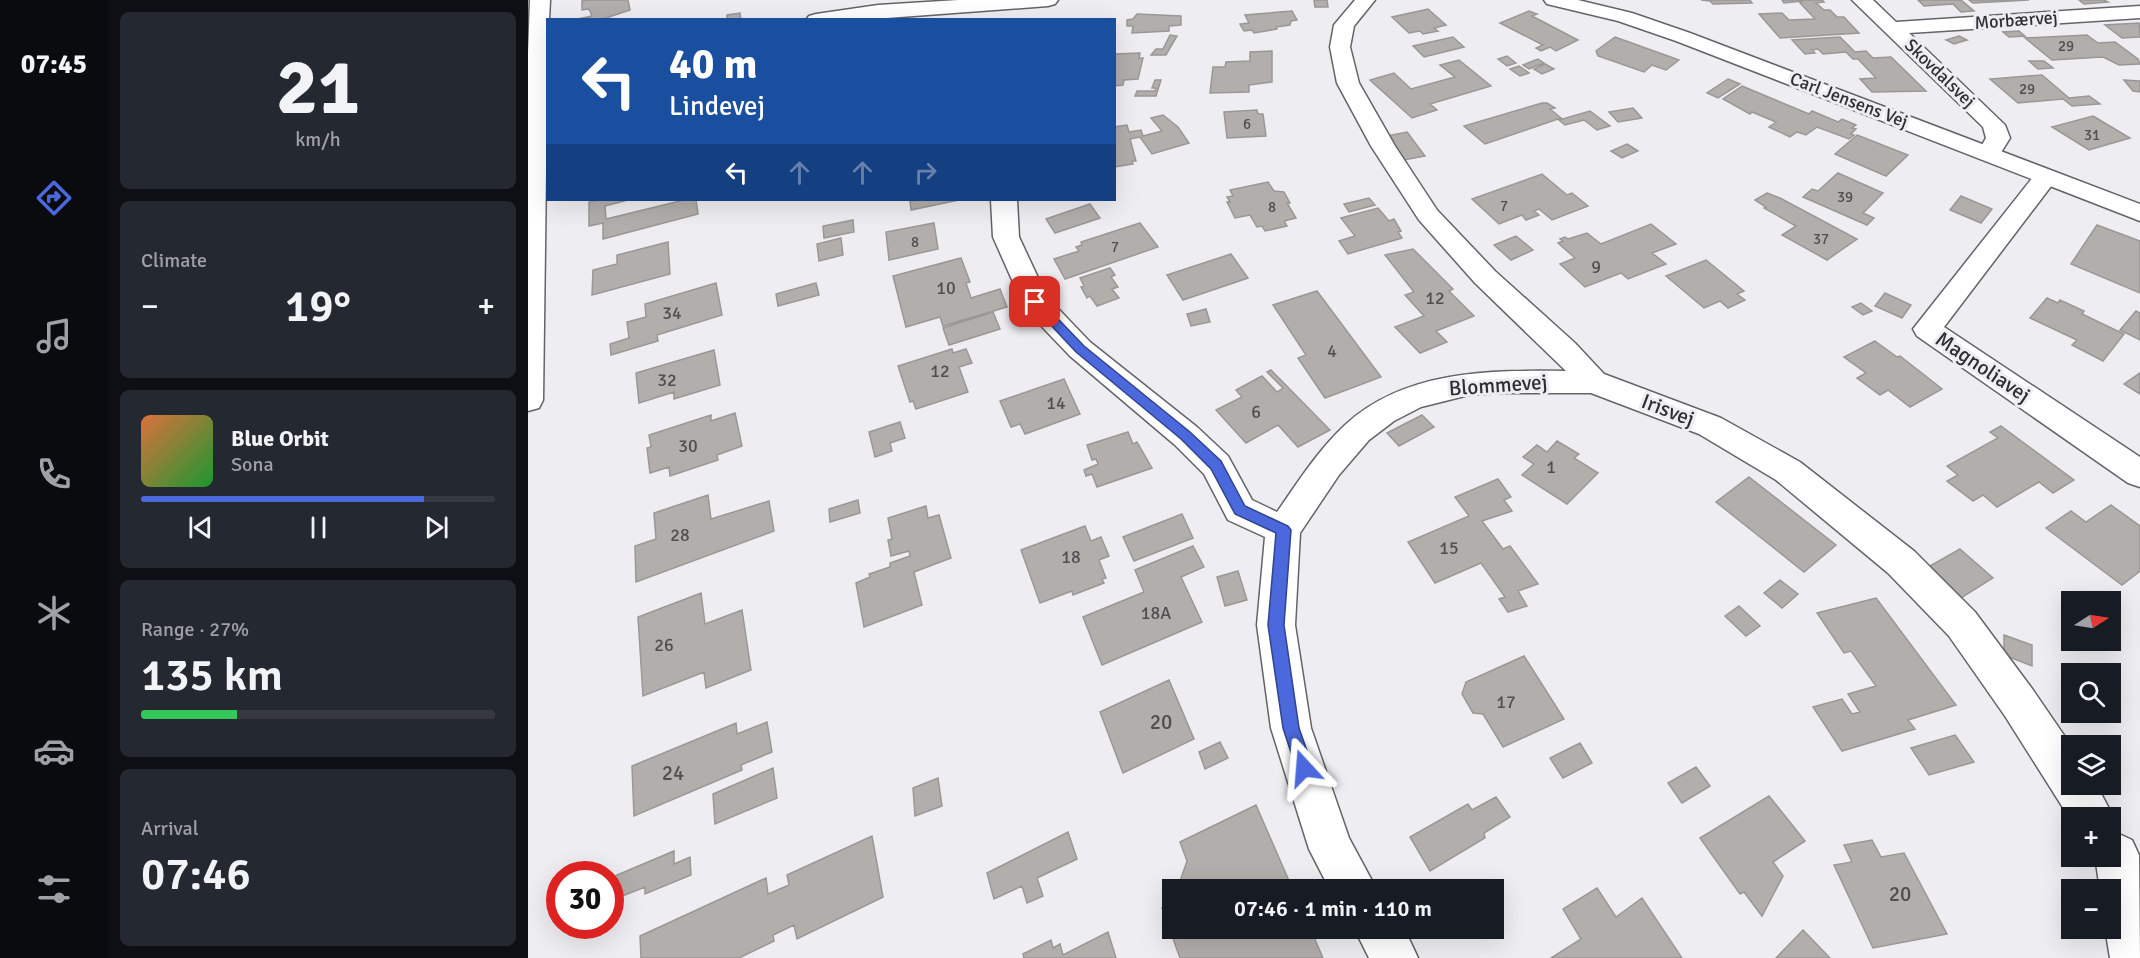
<!DOCTYPE html>
<meta charset="utf-8">
<style>
body{margin:0;font-family:Signika,sans-serif;background:#242831;color:#f1f3f6;height:100vh;display:flex;flex-direction:column;font-size:22px;white-space:nowrap}
*{box-sizing:border-box;margin:0}
p{font-size:20px;color:#9ea1a6}
.icon{flex:none;width:33px;height:33px;fill:none;stroke:currentColor;stroke-width:2;stroke-linecap:round;stroke-linejoin:round}
.map{position:relative;flex:1;overflow:hidden}
.side{display:flex;flex-direction:column;gap:12px;padding:12px;background:#0d0f14;width:420px}
.side>*{flex:none}
.top-card{position:absolute;left:18px;top:18px;width:570px;height:183px;border-radius:0px;box-shadow:0 6px 24px #0002;background:#1a4fa0;color:#fff;overflow:hidden}
.needle{width:39px;rotate:78deg}
.tools{position:absolute;left:1533px;top:591px;display:grid;gap:12px}
.tools a{display:grid;place-items:center;width:60px;height:60px;border-radius:0px;background:#171b24;box-shadow:0 6px 24px #0002;font-size:30px}
.speed{position:absolute;left:18px;top:861px;display:flex;gap:12px;font-size:30px;font-weight:700;text-align:center}
.speed>*{display:grid;place-content:center;width:78px;height:78px;border-radius:50%;background:#171b24;box-shadow:0 6px 24px #0002;line-height:1}
.speed .limit{border:9px solid #d22;background:#fff;color:#111}
.pin{position:absolute;display:grid;place-items:center;width:51px;height:51px;color:#fff;margin:-26px;border-radius:12px;box-shadow:0 3px 9px #0006}
.me{position:absolute;width:66px;margin:-33px;rotate:341deg;stroke-linejoin:round;filter:drop-shadow(0 0 4px #0008)}
.turn{display:flex;align-items:center;gap:21px;height:126px;padding:0 24px;font-size:27px}
.turn .icon{width:78px;height:78px;stroke-width:2.5}
.turn b{display:block;font-size:42px;line-height:51px}
.lanes{display:flex;align-items:center;height:57px;padding:0 24px;background:#0003;justify-content:center;gap:30px;direction:ltr}
.lanes .off{opacity:.35}
.big{font-size:45px;font-weight:600;line-height:1.1}
.side .widget{flex:1;display:flex;flex-direction:column;justify-content:center;gap:9px;min-width:0;padding:0 21px;border-radius:9px;background:#242831}
.side .dial{align-items:center;gap:0}
.dial b{font-size:78px;line-height:1}
.song{display:flex;align-items:center;gap:18px}
.cover{width:72px;height:72px;border-radius:9px;background:linear-gradient(135deg,hsl(20 70% 55%),hsl(130 70% 35%))}
.played{height:6px;border-radius:3px;background:linear-gradient(90deg,#4b68dc 80%,#363941 80%)}
.keys{display:flex;justify-content:space-around;direction:ltr}
.heat{display:flex;justify-content:space-between;align-items:center;font-size:33px;direction:ltr}
.charge{height:9px;border-radius:4px;background:linear-gradient(90deg,#34c759 27%,#363941 0)}
.trip{position:absolute;left:634px;top:879px;width:342px;height:60px;border-radius:0px;background:#171b24;box-shadow:0 6px 24px #0002;font-weight:600;line-height:60px;text-align:center}
main{display:flex;flex:1;min-height:0}
.tab-bar{display:flex;flex-direction:column;width:108px;justify-content:space-around;align-items:center;background:#090b0e;color:#9ea1a6}
.tab-bar .icon{width:42px;height:42px}
.tab-bar .current{color:#4b68dc}
.tab-bar b{font-size:27px;color:#f1f3f6}
.map>svg:first-child{display:block}
.building{fill:#b1aeac;stroke:#9a9795;stroke-width:1.5}
.lines{fill:none;stroke-linecap:round;stroke-linejoin:round}
.minor-casing{stroke:#646468;stroke-width:3}
.tertiary-casing{stroke:#646468;stroke-width:3}
.minor{fill:#fff;fill-rule:evenodd}
.tertiary{fill:#fff;fill-rule:evenodd}
.route{fill:#4b68dc;stroke:#31448f;stroke-width:1.5}
.labels{text-anchor:middle;dominant-baseline:central;stroke-width:6;stroke-linejoin:round;paint-order:stroke}
.far-number-label{font-size:15px;fill:#504f50}
.far-street-label{font-size:18px;fill:#2f2f31;stroke:#eeeef2}
.number-label{font-size:18px;fill:#504f50}
.street-label{font-size:21px;fill:#2f2f31;stroke:#eeeef2}
.near-number-label{font-size:21px;fill:#504f50}
</style>
<main>
<nav class="tab-bar">
<b>07:45</b>
<svg class="icon current" aria-label="directions" viewBox="0 0 24 24"><path d="M12 3l9 9-9 9-9-9zM9 14v-3h6M13 9l2 2-2 2"/></svg>
<svg class="icon" aria-label="music" viewBox="0 0 24 24"><path d="M9 18V5l10-2v13"/><circle cx="6" cy="18" r="3"/><circle cx="16" cy="16" r="3"/></svg>
<svg class="icon" aria-label="phone" viewBox="0 0 24 24"><path d="M5 4h4l2 5-3 2q2 4 5 5l2-3 5 2v4C11 20 4 13 5 4z"/></svg>
<svg class="icon" aria-label="climate" viewBox="0 0 24 24"><path d="M12 3v18M4 7l16 10M4 17L20 7"/></svg>
<svg class="icon" aria-label="car" viewBox="0 0 24 24"><path d="M5 17H2v-5l4-1 3-4h7l3 4 3 1v5h-3M9 17h6M6 11h13"/><circle cx="7" cy="17" r="2"/><circle cx="17" cy="17" r="2"/></svg>
<svg class="icon" aria-label="filters" viewBox="0 0 24 24"><path d="M4 7h16M4 17h16"/><circle cx="9" cy="7" r="2"/><circle cx="15" cy="17" r="2"/></svg>
</nav>
<section class="side">
<div class="widget dial"><b>21</b><p>km/h</p></div>
<div class="widget"><p>Climate</p>
<div class="heat"><a>−</a><b class="big">19°</b><a>+</a></div>
</div>
<div class="widget">
<div class="song"><i class="cover"></i><div><b>Blue Orbit</b><p>Sona</p></div></div>
<div class="played"></div>
<div class="keys"><svg class="icon" aria-label="previous" viewBox="0 0 24 24"><path d="M18 5L8 12l10 7zM5 5v14"/></svg><svg class="icon" aria-label="pause" viewBox="0 0 24 24"><path d="M8 5v14M16 5v14"/></svg><svg class="icon" aria-label="next" viewBox="0 0 24 24"><path d="M6 5l10 7-10 7zM19 5v14"/></svg></div>
</div>
<div class="widget"><p>Range · 27%</p><b class="big">135 km</b><div class="charge"></div></div>
<div class="widget"><p>Arrival</p><b class="big">07:46</b></div>
</section>
<div class="map">
<svg width="1612" height="958" viewBox="0 0 1612 958">
<rect width="100%" height="100%" fill="#eeeef2"/>
<path class="building" d="M60,0H100L102,10L72,20H45L64,16L61,9L54,10V1Z
M786,0H799L800,7H787Z
M1173,0H1222L1224,3L1185,4L1182,1Z
M1254,0H1294L1296,2L1288,3L1296,10H1302L1309,17H1316L1331,33L1252,38L1231,14L1254,13L1261,20L1287,19L1272,3L1275,1L1256,3Z
M1390,0H1433L1446,11L1433,12L1425,4L1396,6Z
M1441,0H1501L1445,3Z
M1551,0H1576L1580,2L1556,4Z
M900,9L918,25L906,28L910,31L895,34L892,31L881,33L864,17Z
M764,11L769,20L763,21L762,25L748,27L749,29L726,33L724,30L716,31L712,24L721,23L717,15Z
M1001,11L1009,14L1004,16L1050,40L1028,51L1022,47L1013,51L1008,48L1015,45L972,23Z
M212,13L213,20H199V15Z
M609,14L653,16V25L641,26V31L604,33L605,26H599V20L605,19Z
M1611,23L1612,37L1594,38L1577,25Z
M1491,31L1497,36L1481,37L1475,32Z
M642,35L649,36L638,55H623L628,49H635Z
M1559,35L1570,43L1587,42L1610,59L1612,64L1591,65L1575,57L1524,60L1497,38Z
M1431,36L1439,40L1426,44L1418,40Z
M925,37L936,47L896,57L885,46Z
M1087,37L1151,60L1138,70L1124,65L1116,72L1070,56L1068,51Z
M1312,37L1327,52L1338,51L1345,58L1363,57L1398,91L1344,92L1332,79L1348,78L1330,59H1325L1318,52L1295,54L1290,49L1284,50L1287,53L1277,54L1264,40Z
M744,51V82L721,85V92L682,93L685,67H697L698,62L722,61V52Z
M612,53L611,58H615L610,79L596,80L595,85L586,86V54Z
M979,56L988,63L979,66L970,59Z
M1010,59L1016,63L1001,69L995,65Z
M931,60L963,86L902,104L909,110L884,118L842,80L866,73L883,89L927,77L912,65Z
M1501,61H1516L1525,68L1510,69Z
M1017,64L1026,69L1014,74L1006,69Z
M991,66L1001,73L992,76L982,69Z
M1514,75L1541,98L1561,96L1572,104L1544,106L1535,99L1490,103L1462,79Z
M1200,79L1212,84L1190,98L1179,93Z
M627,80H633L628,96H607L609,91H627L628,88H624Z
M1596,80L1612,81V92L1605,91Z
M1214,86L1281,114L1284,111L1310,122L1314,119L1328,125L1324,128L1328,129L1323,134L1326,135L1321,139L1289,127L1278,135L1269,132L1262,137L1241,127L1248,122L1224,112L1222,114L1195,99Z
M1014,103H1019L1027,108L1022,109L1033,118L957,144L936,126Z
M1105,108L1114,118L1090,122L1081,112Z
M729,110L730,114H735L738,136L699,138L696,112Z
M1062,111L1082,126L1069,130L1056,120L1037,125L1031,120Z
M635,115L650,127L661,143L624,154L612,137L602,139L608,161H604L605,164L586,167V127L599,125L601,132L613,130L615,136L634,131L623,118Z
M1565,116L1602,138L1561,150L1524,127Z
M879,132L897,156L876,160L859,136Z
M1329,135L1380,155L1358,176L1307,154Z
M1099,144L1110,151L1094,158L1083,151Z
M1310,173L1355,193L1335,213L1346,218L1339,225L1275,197L1284,189L1290,191Z
M1014,174L1039,195L1044,193L1060,206L1024,220L1011,209L1006,211L1011,215L998,220L994,215L971,224L944,199Z
M740,182L746,191L756,192L762,203H759L768,218L756,221L759,226L737,231L734,226L729,227L722,215L707,218L699,202H702L699,197L705,196L702,190Z
M1239,193L1252,198L1329,239L1299,260L1254,235L1268,226L1236,208L1238,207L1227,200Z
M1433,196L1464,209L1453,223L1422,210Z
M841,198L847,205L821,212L816,204Z
M69,200H100L77,206L78,219L156,200H168L170,214L75,239V223L61,226V202Z
M390,200H431L383,210L382,201Z
M562,204L572,218L527,233L518,219Z
M850,208L861,221L866,219L873,231L870,232L874,238L820,254L811,241L827,236L813,218Z
M325,220L326,232L296,238L295,226Z
M406,223L410,249L361,260L358,232Z
M612,223L630,247L537,279L526,259L551,251L548,247L554,245L553,242Z
M1123,224L1148,244L1124,253L1138,264L1100,279L1093,273L1057,287L1032,264L1047,258L1030,243L1035,241L1032,239L1037,237L1040,239L1059,233L1073,244Z
M1569,225L1612,241V293L1543,264Z
M988,236L1005,250L983,260L966,245Z
M313,238L315,255L291,261L289,244Z
M140,242L142,274L64,295L65,270L89,264V255Z
M885,249L925,289L921,291L946,316L908,331L919,342L892,353L867,327L896,316L877,295L886,292L857,255Z
M703,254L720,278L655,300L639,275Z
M433,258L442,282L438,283L443,298L472,289L479,307L415,326L412,317L378,327L365,276Z
M1178,260L1216,291L1209,294L1217,300L1200,308L1192,301L1176,308L1138,276Z
M582,268L587,275L583,277L590,287L584,289L591,298L569,306L562,296L559,298L553,287L556,286L552,278Z
M188,283L194,315L129,335L130,341L83,355L82,344L101,338L99,322L118,317L117,304Z
M288,283L291,295L250,306L248,294Z
M789,291L853,377L797,398L770,358L778,355L745,305Z
M1357,293L1383,305L1374,318L1347,306Z
M1519,298L1530,303L1532,300L1556,311L1554,314L1596,334L1575,361L1544,345L1549,340L1502,318Z
M1333,303L1344,311L1335,315L1324,307Z
M678,309L682,322L663,326L659,314Z
M1608,311L1612,313V340L1592,330Z
M465,312L472,329L421,345L415,328Z
M1347,341L1369,357L1372,356L1414,389L1382,407L1360,390L1352,395L1329,378L1338,373L1316,357Z
M424,349L425,353L438,349L444,363L431,367L440,392L388,409L385,401L382,402L370,366Z
M186,350L192,385L146,399V392L111,403L108,373Z
M743,370L802,430L770,447L750,425L718,443L688,410L714,397L708,390L734,376L749,392L755,388L739,372Z
M1612,373V394L1596,384Z
M536,379L552,414L497,434L492,424L483,427L472,401Z
M207,413L214,446L189,455L190,460L142,476L141,467L122,473L119,448L123,447L121,435L183,415V421Z
M894,415L906,427L871,446L859,433Z
M372,422L377,438L362,443L364,451L347,457L341,432Z
M1473,426L1546,480L1525,493L1511,482L1469,507L1455,495L1445,501L1419,481L1430,475L1419,466L1470,438L1462,432Z
M600,432L605,444L609,442L624,468L569,487L564,474L558,476L556,470L570,464L568,459L564,460L559,445Z
M1029,441L1051,454L1046,458L1070,473L1039,504L994,475L1006,464L995,457L1009,445L1019,452Z
M1221,477L1308,545L1276,572L1188,502Z
M970,479L983,497L976,500L984,511L954,521L975,549L982,546L1010,584L990,591L999,606L980,612L971,599L977,597L953,563L907,583L880,542L941,516L927,497Z
M180,495L183,519L241,501L246,531L108,582L107,546L128,539L126,513Z
M330,500L332,513L302,522L301,509Z
M1583,505L1612,526V571L1594,585L1518,528L1543,511L1558,522Z
M398,506L400,518L411,515L423,558L386,572L394,605L336,627L328,583L342,577L341,574L362,567V563L382,556L381,551L363,556L360,540L364,539L360,518Z
M654,514L665,538L606,561L595,537Z
M557,526L563,541L573,537L581,556L571,560L578,578L574,579L576,583L545,595L544,591L512,603L493,550Z
M665,546L676,567L653,577L674,622L574,665L555,617L616,592L607,570Z
M1432,549L1465,578L1428,601L1395,570Z
M710,571L719,600L697,606L689,577Z
M1252,580L1270,594L1254,608L1236,593Z
M173,593L177,624L214,610L223,670L178,688L176,672L115,696L110,617Z
M1348,598L1428,705L1380,720L1387,729L1314,751L1285,707L1314,699L1324,714L1332,712L1320,694L1348,686L1323,651L1316,653L1289,613Z
M1211,606L1232,626L1218,636L1197,616Z
M1476,635L1504,645V666L1476,655Z
M996,656L1036,719L975,747L955,714L945,713L934,694L938,682Z
M641,680L666,739L595,773L572,712Z
M239,722L244,752L213,765L214,770L106,816L104,766L208,723L209,734Z
M1427,735L1446,762L1401,775L1383,748Z
M692,742L700,758L677,769L671,752Z
M1052,743L1064,763L1035,778L1022,758Z
M1168,767L1182,786L1154,803L1140,783Z
M245,768L249,798L187,824L185,794Z
M410,778L414,806L387,816L385,788Z
M1241,796L1277,841L1245,862L1255,876L1234,916L1216,892L1212,894L1172,838Z
M968,797L982,817L956,833L957,838L902,871L882,837L940,804L944,810Z
M728,805L765,890H649L659,861L652,842Z
M540,832L549,859L509,878L515,896L499,903L494,886L466,899L459,873Z
M344,836L355,897L269,939L266,925L245,935L246,941L211,958H113L112,936L238,878L240,894L261,885L259,875Z
M1344,840L1353,857L1376,853L1419,934L1345,948L1306,865L1324,862L1316,845Z
M146,851V864L162,857L163,875L117,894V887L82,901V878Z
M1069,888L1088,917L1114,898L1154,958H1023L1053,939L1035,909Z
M645,901V928H782L795,958H652L634,908Z
M1275,930L1302,958H1248Z
M580,932L588,958H496L495,954L523,940L525,948L532,944L535,955Z"/>
<g class="lines">
<defs>
<path id="minor" d="M430,0H530L527,4L520,6L332,20H278L281,16L288,14L350,5Z
M827,0H847L826,26L822,47L831,83L867,146L909,210L967,271L1047,343L1076,374L1193,418L1272,462L1386,551L1447,612L1505,690L1544,747V784H1568L1586,818L1582,827V818H1544V822L1477,716L1421,636L1360,573L1248,480L1171,434L1063,393H972L941,395L893,407L866,421L841,440L811,475L772,533L767,625L783,728L821,838L849,890H802L781,849L743,728L729,625L737,537L700,520L676,474L647,445L542,356L497,309L465,237L463,200H489L491,237L519,297L562,342L669,427L700,456L724,500L749,512C770,482 790,450 817,425C877,370 962,370 1038,371L947,283L891,220L843,146L809,83L802,47L806,25Z
M1324,0H1345L1368,22L1612,6V18L1381,33L1477,125L1482,138L1469,159L1461,161L1453,159L1449,154L1458,138L1455,127Z
M1518,170L1527,172L1530,177L1416,327L1612,457V487L1600,483L1389,336L1385,329L1509,172Z
M1589,833L1604,840L1611,855L1612,958H1582L1577,928H1582V890H1572L1567,856H1582V836Z
M826,928H876L890,958H841Z"/>
<path id="tertiary" d="M2,0H22L21,20H20L15,400L11,408L0,411V53Z
M1016,0H1050L1104,13L1162,33L1612,204V221L1148,41L1090,21L1019,4Z"/>
</defs>
<use href="#minor" class="minor-casing"/>
<use href="#tertiary" class="tertiary-casing"/>
<use href="#minor" class="minor"/>
<use href="#tertiary" class="tertiary"/>
</g>
<path class="route" d="M507,298L511,299L556,346L662,432L693,461L717,506L760,526L763,530L756,625L771,728L785,768L782,774L776,777L770,774L755,728L740,625L748,533L707,514L683,469L653,439L548,352L503,304L501,302Z"/>
<g class="labels">
<g class="far-number-label">
<text x="1538" y="46">29</text>
<text x="1499" y="89">29</text>
<text x="719" y="124">6</text>
<text x="1564" y="135">31</text>
<text x="1317" y="197">39</text>
<text x="976" y="206">7</text>
<text x="744" y="207">8</text>
<text x="1293" y="239">37</text>
<text x="387" y="242">8</text>
<text x="587" y="247">7</text>
</g>
<g class="far-street-label">
<text transform="translate(1488 20) rotate(-4)">Morbærvej</text>
<text transform="translate(1412 73) rotate(44)">Skovdalsvej</text>
<text transform="translate(1321 100) rotate(21)">Carl Jensens Vej</text>
</g>
<g class="number-label">
<text x="1068" y="267">9</text>
<text x="418" y="288">10</text>
<text x="907" y="298">12</text>
<text x="144" y="313">34</text>
<text x="804" y="351">4</text>
<text x="412" y="371">12</text>
<text x="139" y="380">32</text>
<text x="528" y="403">14</text>
<text x="728" y="412">6</text>
<text x="160" y="446">30</text>
<text x="1023" y="467">1</text>
<text x="152" y="535">28</text>
<text x="921" y="548">15</text>
<text x="543" y="557">18</text>
<text x="628" y="613">18A</text>
<text x="136" y="645">26</text>
<text x="978" y="702">17</text>
</g>
<g class="street-label">
<text transform="translate(1455 367) rotate(34)">Magnoliavej</text>
<text transform="translate(970 385) rotate(-4)">Blommevej</text>
<text transform="translate(1140 410) rotate(21)">Irisvej</text>
</g>
<g class="near-number-label">
<text x="633" y="722">20</text>
<text x="145" y="773">24</text>
<text x="1372" y="894">20</text>
</g>
</g>
</svg>
<div class="tools">
<a><svg class="needle" viewBox="-14 -14 28 28"><path d="M0-13l5 13h-10z" fill="#e53935"/><path d="M0 13l5-13h-10z" fill="#9ea1a6"/></svg></a>
<a><svg class="icon" aria-label="search" viewBox="0 0 24 24"><circle cx="10" cy="10" r="6"/><path d="M15 15l6 6"/></svg></a>
<a><svg class="icon" aria-label="layers" viewBox="0 0 24 24"><path d="M12 4l9 5-9 5-9-5zM3 14l9 5 9-5"/></svg></a>
<a>+</a>
<a>−</a>
</div>
<div class="speed"><div class="limit">30</div></div>
<div class="pin" style="left:507px;top:302px;background:#d93025"><svg class="icon" aria-label="arrive" viewBox="0 0 24 24"><path d="M6 21V4h12l-3 4 3 4H6"/></svg></div>
<svg class="me" style="left:776px;top:768px" viewBox="-20 -20 40 40"><path d="M0-17L14 15 0 8-14 15z" fill="#4b68dc" stroke="#fff" stroke-width="4"/></svg>
<div class="trip">07:46 · 1 min · 110 m</div>
<div class="top-card">
<div class="turn"><svg class="icon" aria-label="left" viewBox="0 0 24 24"><path d="M17 20v-9H6M10 6l-5 5 5 5"/></svg><div><b>40 m</b>Lindevej</div></div>
<div class="lanes"><svg class="icon" aria-label="left" viewBox="0 0 24 24"><path d="M17 20v-9H6M10 6l-5 5 5 5"/></svg><svg class="icon off" aria-label="ahead" viewBox="0 0 24 24"><path d="M12 20V5M6 11l6-6 6 6"/></svg><svg class="icon off" aria-label="ahead" viewBox="0 0 24 24"><path d="M12 20V5M6 11l6-6 6 6"/></svg><svg class="icon off" aria-label="right" viewBox="0 0 24 24"><path d="M7 20v-9h11M14 6l5 5-5 5"/></svg></div>
</div>
</div>
</main>
